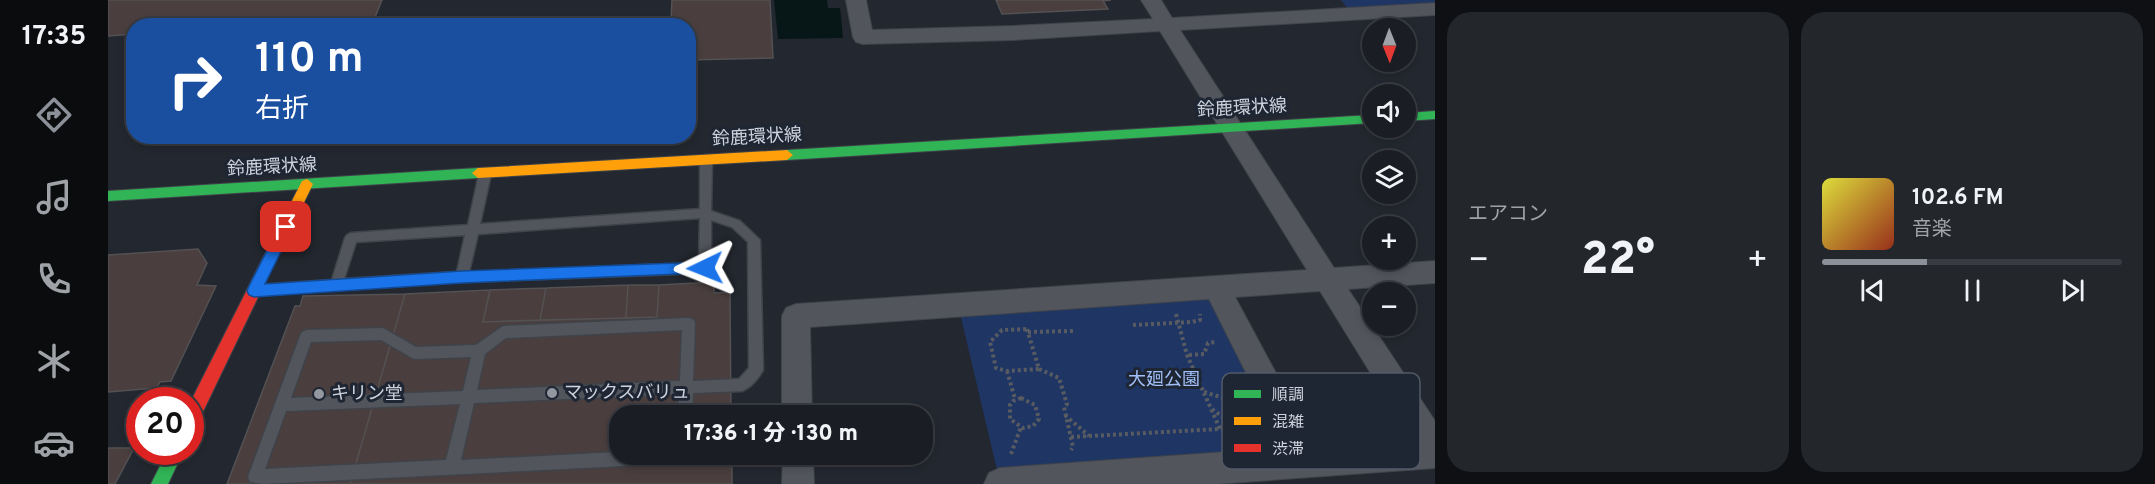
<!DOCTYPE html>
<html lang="ja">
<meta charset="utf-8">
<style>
body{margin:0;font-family:Overpass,"Noto Sans JP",sans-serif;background:#23262b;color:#f1f3f6;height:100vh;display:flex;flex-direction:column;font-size:22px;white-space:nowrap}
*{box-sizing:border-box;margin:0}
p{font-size:20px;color:#9fa2a6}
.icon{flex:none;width:33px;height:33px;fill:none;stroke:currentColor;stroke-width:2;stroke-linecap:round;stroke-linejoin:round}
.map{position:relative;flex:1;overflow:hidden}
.side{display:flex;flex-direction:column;gap:12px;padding:12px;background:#0e1013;width:720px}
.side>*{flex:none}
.top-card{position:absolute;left:18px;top:18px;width:570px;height:126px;border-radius:24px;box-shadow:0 3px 9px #0003,0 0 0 2px #383b41;background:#1a4fa0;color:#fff;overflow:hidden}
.needle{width:39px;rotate:179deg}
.fabs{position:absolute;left:1254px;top:18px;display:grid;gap:12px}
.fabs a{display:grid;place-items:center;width:54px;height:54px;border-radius:50%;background:#1a1d23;box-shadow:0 3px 9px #0003,0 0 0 2px #383b41;font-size:30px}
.speed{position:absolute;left:18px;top:387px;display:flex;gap:12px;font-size:30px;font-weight:700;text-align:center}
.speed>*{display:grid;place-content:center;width:78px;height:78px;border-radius:50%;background:#1a1d23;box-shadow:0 3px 9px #0003,0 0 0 2px #383b41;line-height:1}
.speed .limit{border:9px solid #d22;background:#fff;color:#111}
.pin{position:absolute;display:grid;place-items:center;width:51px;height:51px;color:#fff;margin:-26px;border-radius:12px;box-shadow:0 3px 9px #0006}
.me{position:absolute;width:66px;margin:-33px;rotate:268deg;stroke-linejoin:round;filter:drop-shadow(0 0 4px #0008)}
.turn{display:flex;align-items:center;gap:21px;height:126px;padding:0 30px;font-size:27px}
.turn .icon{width:78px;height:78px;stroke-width:2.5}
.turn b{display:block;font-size:42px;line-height:51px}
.big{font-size:45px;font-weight:800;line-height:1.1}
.side .card{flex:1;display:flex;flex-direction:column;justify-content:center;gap:9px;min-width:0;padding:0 21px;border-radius:24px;background:#23262b}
.song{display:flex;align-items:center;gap:18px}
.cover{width:72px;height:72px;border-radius:9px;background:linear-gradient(135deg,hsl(60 70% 55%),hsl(10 70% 35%))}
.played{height:6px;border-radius:3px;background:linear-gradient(90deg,#8c9099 35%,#383b41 35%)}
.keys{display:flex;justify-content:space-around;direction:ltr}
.heat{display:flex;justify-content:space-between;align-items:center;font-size:33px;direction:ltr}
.side .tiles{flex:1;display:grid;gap:12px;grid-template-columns:repeat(2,1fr)}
.trip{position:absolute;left:501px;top:405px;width:324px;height:60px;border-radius:24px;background:#1a1d23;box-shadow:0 3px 9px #0003,0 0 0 2px #383b41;font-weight:800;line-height:60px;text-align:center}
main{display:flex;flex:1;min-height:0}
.tabs{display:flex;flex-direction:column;width:108px;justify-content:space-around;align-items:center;background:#0a0c0e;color:#9fa2a6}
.tabs .icon{width:42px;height:42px}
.tabs .active{color:#8c9099}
.tabs b{font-size:27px;color:#f1f3f6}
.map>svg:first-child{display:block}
.green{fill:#1f3665}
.water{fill:#071616}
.building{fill:#4a3e3e;stroke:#535153;stroke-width:1.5}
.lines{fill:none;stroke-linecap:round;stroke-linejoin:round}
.lane-casing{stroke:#3f434a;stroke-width:3}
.street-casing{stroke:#3f434a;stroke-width:2}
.fast-casing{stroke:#3f434a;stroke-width:2}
.slow-casing{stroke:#3f434a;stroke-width:2}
.jam-casing{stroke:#3f434a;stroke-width:2}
.path{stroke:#585b61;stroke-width:4;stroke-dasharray:3 3;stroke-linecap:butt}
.lane{fill:#52565c;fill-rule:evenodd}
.street{fill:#52565c;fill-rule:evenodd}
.fast{fill:#30b455;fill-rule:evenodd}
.slow{fill:#ff9f0a;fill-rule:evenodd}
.jam{fill:#e5322d;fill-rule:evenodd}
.route{fill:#1a73e8;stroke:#114b97;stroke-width:1.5}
.poi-dot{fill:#9297a0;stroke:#1e2634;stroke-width:2}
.labels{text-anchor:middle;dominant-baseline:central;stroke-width:6;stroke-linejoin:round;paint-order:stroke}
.street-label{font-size:18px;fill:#ced3dd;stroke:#1e2634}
.park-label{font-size:18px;fill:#a1bff8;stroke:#1e2634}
.poi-label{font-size:18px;fill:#ced3dd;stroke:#1e2634;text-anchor:start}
.key{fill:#1e2634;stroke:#535a67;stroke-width:1.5}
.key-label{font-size:16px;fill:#ced3dd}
</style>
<main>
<nav class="tabs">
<b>17:35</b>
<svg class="icon active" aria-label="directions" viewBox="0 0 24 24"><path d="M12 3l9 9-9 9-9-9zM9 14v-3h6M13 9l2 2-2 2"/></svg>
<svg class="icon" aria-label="music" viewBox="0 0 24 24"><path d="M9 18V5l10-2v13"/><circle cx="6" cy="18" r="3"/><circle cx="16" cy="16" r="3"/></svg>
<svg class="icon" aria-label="phone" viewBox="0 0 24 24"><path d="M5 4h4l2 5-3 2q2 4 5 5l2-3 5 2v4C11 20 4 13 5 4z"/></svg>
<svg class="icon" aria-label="climate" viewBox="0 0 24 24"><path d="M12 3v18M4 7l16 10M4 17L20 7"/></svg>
<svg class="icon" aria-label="car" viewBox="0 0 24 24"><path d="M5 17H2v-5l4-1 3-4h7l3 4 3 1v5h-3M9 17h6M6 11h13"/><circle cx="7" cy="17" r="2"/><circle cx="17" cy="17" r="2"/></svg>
</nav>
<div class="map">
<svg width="1327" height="484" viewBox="0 0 1327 484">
<rect width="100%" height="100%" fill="#23272f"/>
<path class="green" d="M1233,0H1327V4L1241,10Z
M1096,297L1108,303L1180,442L1173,453L889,470L852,313Z"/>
<path class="water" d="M666,0H719L720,8H732L735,38L670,39Z"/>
<path class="building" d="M0,0H274L265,22L195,26H26V34L0,36Z
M564,0H662L665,58L580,60V26H543V21L563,20Z
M888,0H1003L995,1L1000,9L894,14Z
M90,249L99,263L89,285L108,286L63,381L52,382L48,388L0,392V255Z
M606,282V293L622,292L623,416H512V454H624V484H242L297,294L382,290L375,322L549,317L551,285Z
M520,285H551L549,317L518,318Z
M520,285L518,318L432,320L438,288Z
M438,288L432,320L375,322L382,290Z
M297,294L242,484H119L187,306H192L195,296Z
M0,448H26L7,484H0Z"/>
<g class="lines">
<defs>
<path id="lane" d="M598,155L604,159L603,211L632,221L652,240L655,370C651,378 642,388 634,391L585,393L584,416H570L571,394L366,403L353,460L512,452V454H583L581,461L576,463L154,484L142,482L140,477L192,336L194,332L199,330L275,328L308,347L368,345L395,326L581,318L586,320L587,324L585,381L631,379L641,368L640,242L624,227L603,220V268L601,272L597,273L354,282L150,295L146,294L144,290L146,286L150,285L224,280L237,238L239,235L243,233L360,225L371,174L377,170L383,174L372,224L592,209V159ZM592,218L591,263L361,272L370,234ZM357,235L349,272L236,279L248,242ZM574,330L572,381L369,390L377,354L398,338ZM273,340L306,359L363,357L355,391L183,398L203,342ZM352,404L338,460L157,469L178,411Z"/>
<path id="street" d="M738,0H758L764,30L905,26L1045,19L1033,0H1053L1064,18L1327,3V15L1072,30L1226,268L1327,261V283L1240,289L1327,421V468L1108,484H876L881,473L892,468L1176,448L1101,299L702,327L704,416H674V316L678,308L688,304L1199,270L1052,31L905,40L755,44L748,42L745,37ZM1212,291L1304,440L1207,446L1127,297Z
M675,454H705L706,484H674Z"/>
<path id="fast" d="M1327,111V119L1298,121V113Z
M1264,115V123L679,160L673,155L679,150Z
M370,168L376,173L370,178L0,201V191Z
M59,452H75L60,484H43Z"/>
<path id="slow" d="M679,150L685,155L679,160L370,178L364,173L370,168Z
M199,179L205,184L161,274L156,276L151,274L149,270L151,266L194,181Z"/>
<path id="jam" d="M156,264L161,266L163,270L88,426L82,428V403L151,266Z"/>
</defs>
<use href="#lane" class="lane-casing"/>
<use href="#street" class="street-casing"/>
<use href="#fast" class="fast-casing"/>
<use href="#slow" class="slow-casing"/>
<use href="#jam" class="jam-casing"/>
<path class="path" d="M1068,314L1079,355L1112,429
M1025,325L1084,322L1092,320V314
M919,329L931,369L899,371L888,368L882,342L894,330Z
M920,332L967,331
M1081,355L1096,354L1100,343L1108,342
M931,369L951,378L959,404L956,407L965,447L963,450
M899,371L907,399
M1096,392L1129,402L1142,412
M913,398L927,405L931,419L925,426L915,428L902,419V405L905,401Z
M1104,409L1129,428
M957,415L981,436
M963,437L1148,427
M903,454L913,427"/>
<use href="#lane" class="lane"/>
<use href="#street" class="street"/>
<use href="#fast" class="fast"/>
<use href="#slow" class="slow"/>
<use href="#jam" class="jam"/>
</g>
<path class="route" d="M178,221L185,227L157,284L354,271L597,262L602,263L604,268L602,272L597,273L354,283L146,297L141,295L139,291L141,286L173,223Z"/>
<g class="poi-dot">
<circle cx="444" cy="393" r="6"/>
<circle cx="211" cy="394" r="6"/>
</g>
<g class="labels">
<g class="street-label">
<text transform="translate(1134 109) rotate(-3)">鈴鹿環状線</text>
<text transform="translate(649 138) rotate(-3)">鈴鹿環状線</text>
<text transform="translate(164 168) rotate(-3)">鈴鹿環状線</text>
</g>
<g class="park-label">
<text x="1056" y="380">大廻公園</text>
</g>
<g class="poi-label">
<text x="456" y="393">マックスバリュ</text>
<text x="223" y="394">キリン堂</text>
</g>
</g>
<rect x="1114" y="373" width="198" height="96" rx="9" class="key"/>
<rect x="1126" y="390" width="27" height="8" fill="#30b455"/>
<rect x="1126" y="417" width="27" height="8" fill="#ff9f0a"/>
<rect x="1126" y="444" width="27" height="8" fill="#e5322d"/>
<g class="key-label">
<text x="1164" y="400">順調</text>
<text x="1164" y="427">混雑</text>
<text x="1164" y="454">渋滞</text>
</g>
</svg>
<div class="fabs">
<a><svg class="needle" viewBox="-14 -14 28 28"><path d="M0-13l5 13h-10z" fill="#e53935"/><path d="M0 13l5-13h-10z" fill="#9fa2a6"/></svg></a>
<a><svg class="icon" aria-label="sound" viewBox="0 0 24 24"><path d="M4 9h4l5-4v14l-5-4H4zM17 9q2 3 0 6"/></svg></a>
<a><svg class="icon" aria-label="layers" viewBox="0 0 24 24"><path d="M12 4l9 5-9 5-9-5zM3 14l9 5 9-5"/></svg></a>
<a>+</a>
<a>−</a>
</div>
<div class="speed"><div class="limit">20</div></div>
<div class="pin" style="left:178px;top:227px;background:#d93025"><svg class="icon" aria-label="arrive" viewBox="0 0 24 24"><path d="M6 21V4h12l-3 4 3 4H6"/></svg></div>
<svg class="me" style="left:597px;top:268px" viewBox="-20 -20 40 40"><path d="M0-17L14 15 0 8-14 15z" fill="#1a73e8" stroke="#fff" stroke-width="4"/></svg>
<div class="trip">17:36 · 1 分 · 130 m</div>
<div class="top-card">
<div class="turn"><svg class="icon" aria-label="right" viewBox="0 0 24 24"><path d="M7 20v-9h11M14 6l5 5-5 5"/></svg><div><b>110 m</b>右折</div></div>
</div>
</div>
<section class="side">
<div class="tiles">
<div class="card"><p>エアコン</p>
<div class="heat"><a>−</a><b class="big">22°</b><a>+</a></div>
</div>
<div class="card">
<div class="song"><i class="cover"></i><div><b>102.6 FM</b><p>音楽</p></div></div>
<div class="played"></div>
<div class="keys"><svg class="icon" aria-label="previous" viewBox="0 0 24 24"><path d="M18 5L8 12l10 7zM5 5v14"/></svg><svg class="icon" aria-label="pause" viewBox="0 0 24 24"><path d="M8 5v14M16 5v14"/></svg><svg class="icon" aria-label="next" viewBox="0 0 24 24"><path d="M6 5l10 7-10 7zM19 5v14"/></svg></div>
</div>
</div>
</section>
</main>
